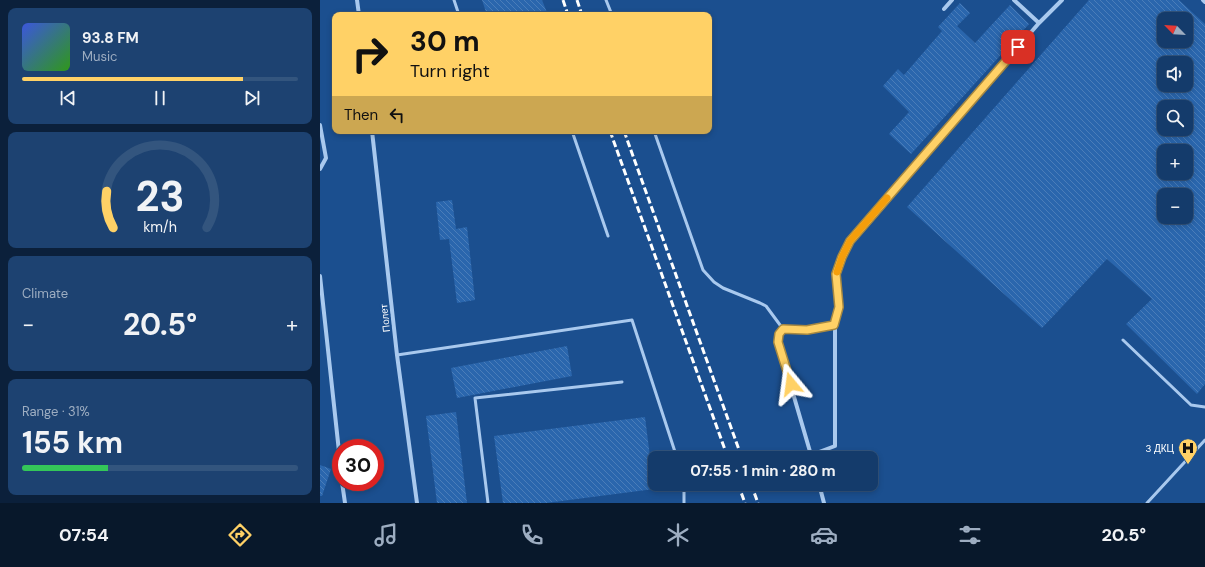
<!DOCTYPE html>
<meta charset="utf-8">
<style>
body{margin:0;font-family:"DM Sans",sans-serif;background:#1d4271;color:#f1f3f6;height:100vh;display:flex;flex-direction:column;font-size:15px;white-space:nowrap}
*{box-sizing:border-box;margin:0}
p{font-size:13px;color:#9dadc1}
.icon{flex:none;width:22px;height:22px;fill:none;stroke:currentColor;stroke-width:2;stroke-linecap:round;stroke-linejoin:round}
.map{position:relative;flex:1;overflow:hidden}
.drawer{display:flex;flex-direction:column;gap:8px;padding:8px;background:#0b203b;width:320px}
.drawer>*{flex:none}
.hud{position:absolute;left:12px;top:12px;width:380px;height:122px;border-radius:8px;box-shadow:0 2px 6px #0003,0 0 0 1px #33557e;background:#ffd166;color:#111;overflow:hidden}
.needle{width:26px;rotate:295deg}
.fabs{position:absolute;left:837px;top:12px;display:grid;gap:8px}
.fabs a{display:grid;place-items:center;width:36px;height:36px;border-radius:8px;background:#143b6b;box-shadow:0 2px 6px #0003,0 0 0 1px #33557e;font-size:20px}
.speed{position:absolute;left:12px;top:439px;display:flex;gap:8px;font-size:20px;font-weight:700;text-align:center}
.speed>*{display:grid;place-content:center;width:52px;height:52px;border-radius:50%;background:#143b6b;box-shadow:0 2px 6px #0003,0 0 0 1px #33557e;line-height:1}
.speed .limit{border:6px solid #d22;background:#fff;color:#111}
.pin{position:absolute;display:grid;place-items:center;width:34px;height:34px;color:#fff;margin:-17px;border-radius:8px;box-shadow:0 2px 6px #0006}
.me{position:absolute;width:44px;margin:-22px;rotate:344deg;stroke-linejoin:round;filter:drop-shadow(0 0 3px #0008)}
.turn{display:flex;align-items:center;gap:14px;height:84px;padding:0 12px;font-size:18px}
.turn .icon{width:52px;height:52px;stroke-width:2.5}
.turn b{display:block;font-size:28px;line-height:34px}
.then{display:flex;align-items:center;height:38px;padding:0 12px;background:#0003;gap:8px;font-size:15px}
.big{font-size:30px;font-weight:700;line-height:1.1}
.drawer .widget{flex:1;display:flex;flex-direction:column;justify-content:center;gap:6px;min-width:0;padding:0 14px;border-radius:8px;background:#1d4271}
.drawer .dial{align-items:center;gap:0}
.dial svg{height:104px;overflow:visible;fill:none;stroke:#33557e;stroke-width:7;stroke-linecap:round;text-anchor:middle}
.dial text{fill:#f1f3f6;stroke:none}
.song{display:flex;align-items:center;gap:12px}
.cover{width:48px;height:48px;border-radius:6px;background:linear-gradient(135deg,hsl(230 70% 55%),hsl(110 70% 35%))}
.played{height:4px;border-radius:2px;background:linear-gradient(90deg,#ffd166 80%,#33557e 80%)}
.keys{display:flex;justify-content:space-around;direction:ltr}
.heat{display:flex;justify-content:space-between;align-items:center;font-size:22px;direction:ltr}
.charge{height:6px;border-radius:3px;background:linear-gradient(90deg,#34c759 31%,#33557e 0)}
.trip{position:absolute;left:328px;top:451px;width:230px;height:40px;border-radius:8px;background:#143b6b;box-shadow:0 2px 6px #0003,0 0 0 1px #33557e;font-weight:700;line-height:40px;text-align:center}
.menu{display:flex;height:64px;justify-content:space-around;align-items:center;background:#08182b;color:#9dadc1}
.menu .icon{width:28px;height:28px}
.menu .active{color:#ffd166}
.menu b{font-size:18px;color:#f1f3f6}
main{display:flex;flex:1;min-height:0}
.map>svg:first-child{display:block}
.building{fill:url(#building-back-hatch);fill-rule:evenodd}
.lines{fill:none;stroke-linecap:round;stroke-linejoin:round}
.service{stroke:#a9c9ee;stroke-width:3}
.minor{stroke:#a9c9ee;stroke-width:4}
.rail{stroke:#fff;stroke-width:3;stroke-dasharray:7 3;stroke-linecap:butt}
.route-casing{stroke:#a68842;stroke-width:10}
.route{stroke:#ffd166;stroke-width:7}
.slow{stroke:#f59e0b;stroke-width:7}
.labels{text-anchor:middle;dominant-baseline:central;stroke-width:4;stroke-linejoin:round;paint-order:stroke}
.street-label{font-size:10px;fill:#fff;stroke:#1b4f8f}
.poi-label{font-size:10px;fill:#fff;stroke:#1b4f8f;text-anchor:end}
</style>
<main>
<section class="drawer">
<div class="widget">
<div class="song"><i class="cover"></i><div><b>93.8 FM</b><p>Music</p></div></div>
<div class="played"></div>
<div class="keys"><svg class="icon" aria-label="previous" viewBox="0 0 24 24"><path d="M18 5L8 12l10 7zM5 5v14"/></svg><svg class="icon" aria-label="pause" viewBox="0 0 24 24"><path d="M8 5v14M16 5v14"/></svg><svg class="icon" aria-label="next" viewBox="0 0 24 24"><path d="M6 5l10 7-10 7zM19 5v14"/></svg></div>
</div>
<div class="widget dial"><svg viewBox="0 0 100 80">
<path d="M14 69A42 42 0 1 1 86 69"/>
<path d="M14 69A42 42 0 0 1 9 41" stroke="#ffd166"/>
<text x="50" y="56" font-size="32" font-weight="700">23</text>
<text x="50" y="72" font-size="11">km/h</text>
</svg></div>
<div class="widget"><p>Climate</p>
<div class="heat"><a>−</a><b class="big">20.5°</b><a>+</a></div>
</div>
<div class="widget"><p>Range · 31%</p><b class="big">155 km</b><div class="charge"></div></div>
</section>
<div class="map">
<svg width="885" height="503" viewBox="0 0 885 503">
<defs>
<pattern id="building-back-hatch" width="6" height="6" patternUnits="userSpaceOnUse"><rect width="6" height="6" fill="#2a66ad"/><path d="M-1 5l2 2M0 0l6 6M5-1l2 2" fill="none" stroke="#4a7db9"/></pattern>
</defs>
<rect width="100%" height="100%" fill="#1b4f8f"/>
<path class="building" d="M162,0H222L228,15H167Z
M769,0H859L885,24V384L877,394L806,324L832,299L787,259L722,328L587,207ZM844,19H866V41H844ZM844,63H866V85H844ZM844,107H866V129H844ZM844,151H866V173H844ZM844,195H866V217H844Z
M640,3L650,13L637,26L655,43L690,5L709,24L591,154L569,134L589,112L563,86L578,69L584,75L622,31L618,27Z
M132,200L136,229L147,227L155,300L137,303L129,239L120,240L116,202Z
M247,346L252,376L137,398L131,368Z
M136,412L147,503H117L106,416Z
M325,417L334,489L226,503H183L174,436Z
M0,465L11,469L2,496H0Z"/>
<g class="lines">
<path class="service" d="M134,0L139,15
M286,0L292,15
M252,131L288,236
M334,131L383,270L394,282L403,288L440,303L446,306L463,329
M803,340L871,405L885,407
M77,355L312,320L357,458
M168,503L155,398L302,382
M364,503V484
M827,503L885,440"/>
<path class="minor" d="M37,0L39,15
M694,0L719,23
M883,0L885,2
M624,9L632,0
M0,125L6,158L0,169
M52,131L77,355L97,503
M0,276L21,470
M491,455L458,342L459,334L463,329L487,330L515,325
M492,458L491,455L515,446V325L519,307L517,275L522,257L530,241L719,23L742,0
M22,482L25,503
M499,484L504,503"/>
<path class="rail" d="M243,0L248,15
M257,0L262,15
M290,131L408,458
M304,131L422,458
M418,484L425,503
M431,484L438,503"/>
</g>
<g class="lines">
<defs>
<path id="route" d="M471,384L458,342L459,334L463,329L487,330L514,325L519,307L516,274L522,257L530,241L698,47"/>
</defs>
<use href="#route" class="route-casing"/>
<use href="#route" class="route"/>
<path class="slow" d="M517,272L522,257L530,241L567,198"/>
</g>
<defs>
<symbol id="hospital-pin" viewBox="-11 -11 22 30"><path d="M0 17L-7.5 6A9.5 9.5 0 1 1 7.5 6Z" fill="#ffd166" stroke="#1b4f8f"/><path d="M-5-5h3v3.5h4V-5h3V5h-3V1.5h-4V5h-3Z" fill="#111"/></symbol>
</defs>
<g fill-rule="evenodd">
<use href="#hospital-pin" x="857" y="437" width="22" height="30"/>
</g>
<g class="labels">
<g class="street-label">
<text transform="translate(65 318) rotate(-96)">Полет</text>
</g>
<g class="poi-label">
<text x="854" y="448">3 ДКЦ</text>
</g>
</g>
</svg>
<div class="fabs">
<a><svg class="needle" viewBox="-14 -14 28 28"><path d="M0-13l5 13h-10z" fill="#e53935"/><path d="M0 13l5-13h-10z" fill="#9dadc1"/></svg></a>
<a><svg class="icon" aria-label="sound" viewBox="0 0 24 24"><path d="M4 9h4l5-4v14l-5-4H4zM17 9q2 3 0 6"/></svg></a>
<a><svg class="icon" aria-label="search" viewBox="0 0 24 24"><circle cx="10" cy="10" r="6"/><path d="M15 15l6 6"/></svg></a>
<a>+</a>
<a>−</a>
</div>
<div class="speed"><div class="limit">30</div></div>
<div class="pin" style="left:698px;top:47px;background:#d93025"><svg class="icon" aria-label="arrive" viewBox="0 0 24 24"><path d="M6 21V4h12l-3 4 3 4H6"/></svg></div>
<svg class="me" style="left:471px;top:384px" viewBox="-20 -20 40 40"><path d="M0-17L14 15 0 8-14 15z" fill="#ffd166" stroke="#fff" stroke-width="4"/></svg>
<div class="trip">07:55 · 1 min · 280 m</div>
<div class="hud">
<div class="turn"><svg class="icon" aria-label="right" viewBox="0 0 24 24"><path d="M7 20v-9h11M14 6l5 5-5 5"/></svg><div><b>30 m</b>Turn right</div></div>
<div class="then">Then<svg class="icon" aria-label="left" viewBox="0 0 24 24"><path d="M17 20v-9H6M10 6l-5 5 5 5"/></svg></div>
</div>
</div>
</main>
<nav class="menu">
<b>07:54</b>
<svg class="icon active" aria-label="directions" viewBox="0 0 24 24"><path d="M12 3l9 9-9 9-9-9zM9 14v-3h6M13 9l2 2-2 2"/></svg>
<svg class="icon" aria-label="music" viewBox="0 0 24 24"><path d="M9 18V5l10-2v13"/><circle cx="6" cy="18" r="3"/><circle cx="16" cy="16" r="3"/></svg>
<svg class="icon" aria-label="phone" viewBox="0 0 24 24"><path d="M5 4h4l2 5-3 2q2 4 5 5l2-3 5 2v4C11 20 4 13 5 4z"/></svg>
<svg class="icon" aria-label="climate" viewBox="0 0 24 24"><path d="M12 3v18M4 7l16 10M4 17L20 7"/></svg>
<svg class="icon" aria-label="car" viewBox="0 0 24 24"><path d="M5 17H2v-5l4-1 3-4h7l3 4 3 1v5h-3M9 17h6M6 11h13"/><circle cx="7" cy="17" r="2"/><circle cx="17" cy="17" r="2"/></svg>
<svg class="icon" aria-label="filters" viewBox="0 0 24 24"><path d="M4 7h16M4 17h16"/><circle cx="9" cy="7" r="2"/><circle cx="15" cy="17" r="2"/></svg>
<b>20.5°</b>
</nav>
